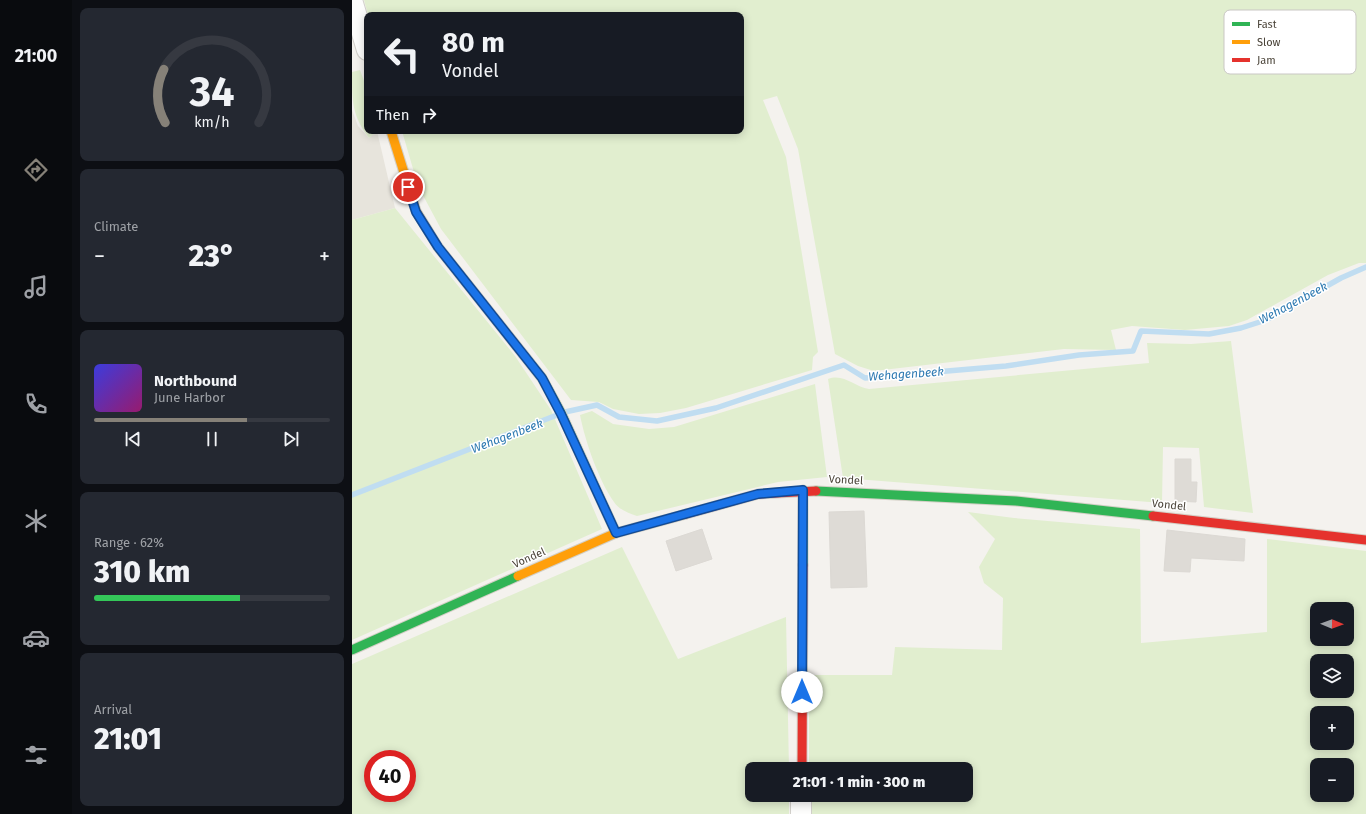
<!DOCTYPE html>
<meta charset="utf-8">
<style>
body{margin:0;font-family:"Fira Sans",sans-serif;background:#242831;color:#f1f3f6;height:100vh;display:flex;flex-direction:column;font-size:15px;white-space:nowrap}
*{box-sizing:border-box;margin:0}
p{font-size:13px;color:#9ea1a6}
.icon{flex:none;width:22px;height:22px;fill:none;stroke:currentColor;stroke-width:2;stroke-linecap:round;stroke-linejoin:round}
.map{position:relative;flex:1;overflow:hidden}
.sheet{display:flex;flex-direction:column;gap:8px;padding:8px;background:#0d0f14;width:280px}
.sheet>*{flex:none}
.guide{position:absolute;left:12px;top:12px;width:380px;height:122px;border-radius:8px;box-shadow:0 2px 10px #0003;background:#171b24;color:#f1f3f6;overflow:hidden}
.needle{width:26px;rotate:91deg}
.controls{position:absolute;left:958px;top:602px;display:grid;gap:8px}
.controls a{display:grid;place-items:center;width:44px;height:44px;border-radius:8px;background:#171b24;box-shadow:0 2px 10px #0003;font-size:20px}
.speed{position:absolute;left:12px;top:750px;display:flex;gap:8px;font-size:20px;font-weight:700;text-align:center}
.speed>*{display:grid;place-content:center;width:52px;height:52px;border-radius:50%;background:#171b24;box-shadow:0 2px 10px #0003;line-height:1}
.speed .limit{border:6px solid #d22;background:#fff;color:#111}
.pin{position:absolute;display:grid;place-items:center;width:34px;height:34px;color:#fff;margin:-17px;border:2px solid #fff;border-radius:50%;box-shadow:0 1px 4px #0007}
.me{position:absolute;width:44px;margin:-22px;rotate:0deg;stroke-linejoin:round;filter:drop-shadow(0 0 3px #0008)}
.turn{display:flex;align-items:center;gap:14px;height:84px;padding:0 12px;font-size:18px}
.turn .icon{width:52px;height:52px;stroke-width:2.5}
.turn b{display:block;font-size:28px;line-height:34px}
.then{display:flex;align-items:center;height:38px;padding:0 12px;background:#0003;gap:8px;font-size:15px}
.big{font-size:30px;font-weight:800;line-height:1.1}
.sheet .widget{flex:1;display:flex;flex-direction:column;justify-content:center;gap:6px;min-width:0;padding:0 14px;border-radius:8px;background:#242831}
.sheet .dial{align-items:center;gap:0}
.dial svg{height:104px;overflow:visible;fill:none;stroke:#363941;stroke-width:7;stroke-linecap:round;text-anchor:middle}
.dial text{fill:#f1f3f6;stroke:none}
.song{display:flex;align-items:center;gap:12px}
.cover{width:48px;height:48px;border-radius:6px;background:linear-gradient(135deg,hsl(240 70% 55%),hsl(320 70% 35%))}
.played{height:4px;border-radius:2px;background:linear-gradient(90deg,#868178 65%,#363941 65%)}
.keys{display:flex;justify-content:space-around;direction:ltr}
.heat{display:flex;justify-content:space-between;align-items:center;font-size:22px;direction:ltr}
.charge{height:6px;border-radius:3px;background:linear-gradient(90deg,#34c759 62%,#363941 0)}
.trip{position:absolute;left:393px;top:762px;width:228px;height:40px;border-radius:8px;background:#171b24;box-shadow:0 2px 10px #0003;font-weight:800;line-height:40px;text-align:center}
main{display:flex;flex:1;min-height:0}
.menu{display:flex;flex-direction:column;width:72px;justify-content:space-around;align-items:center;background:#090b0e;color:#9ea1a6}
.menu .icon{width:28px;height:28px}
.menu .on{color:#868178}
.menu b{font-size:18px;color:#f1f3f6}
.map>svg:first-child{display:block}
.residential{fill:#e7e4dc}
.green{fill:#e1eecf;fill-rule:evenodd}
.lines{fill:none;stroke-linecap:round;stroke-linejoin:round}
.stream{stroke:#c0ddf1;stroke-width:5.5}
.building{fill:#dedbd6;stroke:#dcd9d4}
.street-casing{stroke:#d2d0cb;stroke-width:22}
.fast-casing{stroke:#d3cfc5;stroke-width:11}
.slow-casing{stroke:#d3cfc5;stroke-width:11}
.jam-casing{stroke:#d3cfc5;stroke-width:11}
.street{stroke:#fdfdfc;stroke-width:20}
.fast{stroke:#30b455;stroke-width:9}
.slow{stroke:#ff9f0a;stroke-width:9}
.jam{stroke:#e5322d;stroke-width:9}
.route-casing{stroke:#114b97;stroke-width:10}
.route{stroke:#1a73e8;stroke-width:7}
.labels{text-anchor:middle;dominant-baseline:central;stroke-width:3;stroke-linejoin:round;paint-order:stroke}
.street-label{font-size:11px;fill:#4b4439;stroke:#fff}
.water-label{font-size:12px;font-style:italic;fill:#2e7ab2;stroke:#fff}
.key{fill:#fff;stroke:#c9c7c4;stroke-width:1}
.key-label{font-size:11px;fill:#4b4439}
</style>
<main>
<nav class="menu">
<b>21:00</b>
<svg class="icon on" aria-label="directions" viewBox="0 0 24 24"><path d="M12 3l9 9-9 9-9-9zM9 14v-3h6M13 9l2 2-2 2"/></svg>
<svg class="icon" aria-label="music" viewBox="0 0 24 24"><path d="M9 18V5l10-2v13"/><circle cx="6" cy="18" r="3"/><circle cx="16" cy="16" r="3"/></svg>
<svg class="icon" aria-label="phone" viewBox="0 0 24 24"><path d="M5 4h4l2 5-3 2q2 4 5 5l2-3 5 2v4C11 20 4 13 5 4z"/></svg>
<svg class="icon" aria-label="climate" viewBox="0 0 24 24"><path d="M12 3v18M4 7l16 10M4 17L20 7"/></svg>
<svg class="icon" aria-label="car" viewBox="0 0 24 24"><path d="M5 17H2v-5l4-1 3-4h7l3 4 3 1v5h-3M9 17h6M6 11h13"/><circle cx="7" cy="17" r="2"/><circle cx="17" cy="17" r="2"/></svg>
<svg class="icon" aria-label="filters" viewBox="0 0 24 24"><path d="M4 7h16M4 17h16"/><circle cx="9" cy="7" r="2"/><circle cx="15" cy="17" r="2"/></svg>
</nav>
<section class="sheet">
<div class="widget dial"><svg viewBox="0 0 100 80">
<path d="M14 69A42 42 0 1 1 86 69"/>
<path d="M14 69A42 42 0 0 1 13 28" stroke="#868178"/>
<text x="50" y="56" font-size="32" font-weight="700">34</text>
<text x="50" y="72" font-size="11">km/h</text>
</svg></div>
<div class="widget"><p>Climate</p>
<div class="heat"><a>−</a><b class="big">23°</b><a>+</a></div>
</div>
<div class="widget">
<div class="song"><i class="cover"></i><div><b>Northbound</b><p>June Harbor</p></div></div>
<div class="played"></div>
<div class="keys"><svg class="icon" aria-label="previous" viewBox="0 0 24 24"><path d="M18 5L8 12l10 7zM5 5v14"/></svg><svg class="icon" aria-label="pause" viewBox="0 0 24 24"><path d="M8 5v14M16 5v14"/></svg><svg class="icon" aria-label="next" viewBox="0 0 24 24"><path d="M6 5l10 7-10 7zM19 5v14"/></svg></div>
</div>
<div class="widget"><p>Range · 62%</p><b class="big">310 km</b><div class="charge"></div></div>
<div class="widget"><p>Arrival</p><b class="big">21:01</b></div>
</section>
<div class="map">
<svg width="1014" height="814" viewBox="0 0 1014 814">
<rect width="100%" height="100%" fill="#f4f2ee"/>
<path class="residential" d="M0,110L6,126L17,138L25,131L43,208L0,220Z"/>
<path class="green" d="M12,0H1014V263H1007L976,275L895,320L877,326L833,330L780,326L759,330L764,350L712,349L522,371L506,366L483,354L446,149L425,96L411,100L434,157L466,352L461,357L460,370L334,408L308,413L287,414L261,409L247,402L219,400L89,229L66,186L50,131H389V15H16Z
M8,70L15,89V131H25L17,138C0,115 0,102 0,72Z
M43,208L163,356L199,410L250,529L0,640V220Z
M879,341L901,513L852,507L847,448L811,447L810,503L491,478L476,379C492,373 502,387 517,389L797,363L795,343L839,344Z
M463,384L475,477L426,482L285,516C277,513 267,510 262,502C247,481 233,441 228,415L240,411L261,424L297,429L322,427Z
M616,512L662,518L788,529L789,643L915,632V539L1014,551V814H457V795H614V769H457V675H540L543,647L650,650L651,598L632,583L627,567L643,539ZM965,609H995V639H965ZM965,661H995V691H965ZM965,713H995V743H965ZM965,765H995V795H965Z
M270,547L326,659L434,617L437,769H400V795H437V814H0V664ZM21,759H55V793H21Z"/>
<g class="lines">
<path class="stream" d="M213,412L245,405L267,417L305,421L364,408L492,365L513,378L654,366L727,355L781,351L789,331L857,334L889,328L914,320L989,278L1014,267
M0,495L205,415"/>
</g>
<path class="building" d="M823,459H839V482H845L844,502L823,501Z
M512,511L515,587L479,588L477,512Z
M350,529L360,559L324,571L314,541Z
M815,530L893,539L892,561L839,558L838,572L812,571Z"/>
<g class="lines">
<defs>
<path id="street" d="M0,0L15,50
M449,814V795"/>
<path id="fast" d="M171,354L190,378L209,413L264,533
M464,491L664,501L801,516
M451,565V490
M0,650L166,576"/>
<path id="slow" d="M39,131L64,211L86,247L171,354
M166,576L264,533L334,514"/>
<path id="jam" d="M334,514L406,494L464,491
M801,516L1014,540
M450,769L451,565"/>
</defs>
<use href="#street" class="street-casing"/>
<use href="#fast" class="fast-casing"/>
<use href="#slow" class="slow-casing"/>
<use href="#jam" class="jam-casing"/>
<use href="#street" class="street"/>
<use href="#fast" class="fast"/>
<use href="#slow" class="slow"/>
<use href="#jam" class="jam"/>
</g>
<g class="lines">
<defs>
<path id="route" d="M56,187L64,212L86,247L190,378L209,414L264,533L406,494L451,490L450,692"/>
</defs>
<use href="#route" class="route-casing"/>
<use href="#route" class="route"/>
</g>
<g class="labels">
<g class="street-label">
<text transform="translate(494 480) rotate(3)">Vondel</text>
<text transform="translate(817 505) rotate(6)">Vondel</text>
<text transform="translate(177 558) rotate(-24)">Vondel</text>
</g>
<g class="water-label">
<text transform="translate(941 303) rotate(-28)">Wehagenbeek</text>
<text transform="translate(554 374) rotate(-4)">Wehagenbeek</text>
<text transform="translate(155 436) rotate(-21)">Wehagenbeek</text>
</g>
</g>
<rect x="872" y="10" width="132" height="64" rx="6" class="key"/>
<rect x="880" y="22" width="18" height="4" fill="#30b455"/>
<rect x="880" y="40" width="18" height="4" fill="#ff9f0a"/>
<rect x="880" y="58" width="18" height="4" fill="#e5322d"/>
<g class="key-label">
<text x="905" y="28">Fast</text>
<text x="905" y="46">Slow</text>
<text x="905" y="64">Jam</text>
</g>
</svg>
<div class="controls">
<a><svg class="needle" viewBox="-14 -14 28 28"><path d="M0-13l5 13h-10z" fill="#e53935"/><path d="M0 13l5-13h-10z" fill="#9ea1a6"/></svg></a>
<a><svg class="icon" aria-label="layers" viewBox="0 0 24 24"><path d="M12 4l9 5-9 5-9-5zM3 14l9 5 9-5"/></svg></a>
<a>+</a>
<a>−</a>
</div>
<div class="speed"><div class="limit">40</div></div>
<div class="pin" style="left:56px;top:187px;background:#d93025"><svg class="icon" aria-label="arrive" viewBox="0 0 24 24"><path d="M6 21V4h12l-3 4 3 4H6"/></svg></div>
<svg class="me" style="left:450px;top:692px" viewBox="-20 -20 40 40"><circle r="19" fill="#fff"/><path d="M0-13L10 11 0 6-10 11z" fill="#1a73e8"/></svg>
<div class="trip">21:01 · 1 min · 300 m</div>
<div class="guide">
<div class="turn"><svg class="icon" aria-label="left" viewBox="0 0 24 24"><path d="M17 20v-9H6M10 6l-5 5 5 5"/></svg><div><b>80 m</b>Vondel</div></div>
<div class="then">Then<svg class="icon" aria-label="right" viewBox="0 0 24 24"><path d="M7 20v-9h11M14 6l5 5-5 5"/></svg></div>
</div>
</div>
</main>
